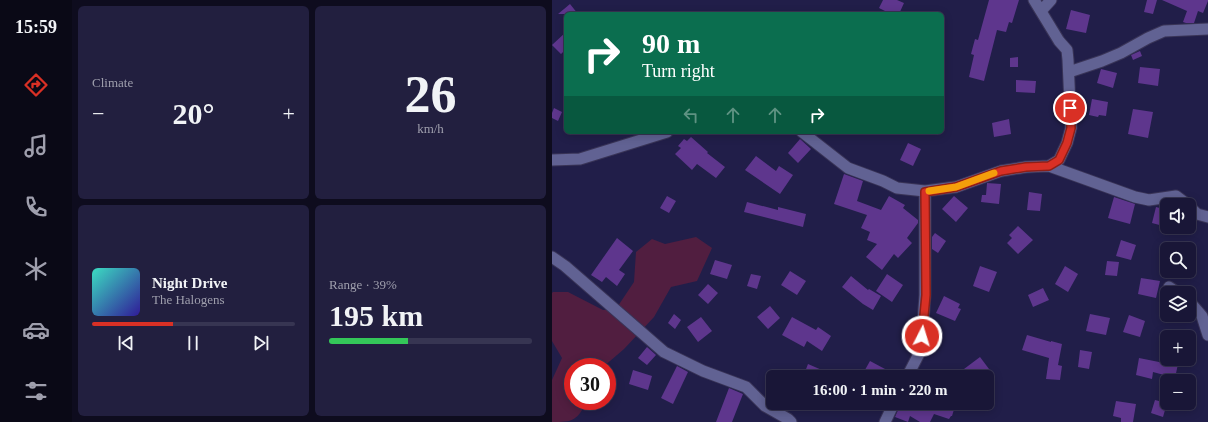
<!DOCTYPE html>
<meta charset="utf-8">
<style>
body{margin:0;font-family:"Times New Roman",serif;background:#221f3f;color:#f1f3f6;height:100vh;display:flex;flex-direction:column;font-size:15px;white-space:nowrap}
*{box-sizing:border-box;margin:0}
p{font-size:13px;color:#9f9fad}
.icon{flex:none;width:22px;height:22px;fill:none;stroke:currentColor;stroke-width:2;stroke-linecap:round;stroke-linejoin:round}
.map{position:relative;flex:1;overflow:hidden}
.panel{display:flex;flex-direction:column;gap:6px;padding:6px;background:#0e0c1e;width:480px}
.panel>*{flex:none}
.top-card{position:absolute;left:12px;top:12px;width:380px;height:122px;border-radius:6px;box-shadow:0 2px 10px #0003,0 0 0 1px #373552;background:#0b6e4f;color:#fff;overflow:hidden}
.tools{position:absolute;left:608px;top:198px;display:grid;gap:8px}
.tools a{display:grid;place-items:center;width:36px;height:36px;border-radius:6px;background:#191637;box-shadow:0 2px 10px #0003,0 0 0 1px #373552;font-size:20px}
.speed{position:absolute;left:12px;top:358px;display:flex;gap:8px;font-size:20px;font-weight:700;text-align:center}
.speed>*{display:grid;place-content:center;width:52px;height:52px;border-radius:50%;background:#191637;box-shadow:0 2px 10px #0003,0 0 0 1px #373552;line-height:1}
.speed .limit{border:6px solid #d22;background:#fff;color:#111}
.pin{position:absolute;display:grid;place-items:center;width:34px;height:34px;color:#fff;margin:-17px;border:2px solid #fff;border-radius:50%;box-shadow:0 1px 4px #0007}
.me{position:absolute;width:44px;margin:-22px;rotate:5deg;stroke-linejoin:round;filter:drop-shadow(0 0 3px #0008)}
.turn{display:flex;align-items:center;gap:14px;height:84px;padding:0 12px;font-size:18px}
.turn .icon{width:52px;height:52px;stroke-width:2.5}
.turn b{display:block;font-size:28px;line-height:34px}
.lanes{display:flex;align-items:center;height:38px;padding:0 12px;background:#0003;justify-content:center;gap:20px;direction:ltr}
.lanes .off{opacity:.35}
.big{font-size:30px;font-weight:700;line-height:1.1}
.panel .tile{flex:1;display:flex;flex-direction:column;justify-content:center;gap:6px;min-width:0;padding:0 14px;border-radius:6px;background:#221f3f}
.panel .dial{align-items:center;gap:0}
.dial b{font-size:52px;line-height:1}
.song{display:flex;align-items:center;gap:12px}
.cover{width:48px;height:48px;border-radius:6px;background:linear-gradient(135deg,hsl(170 70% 55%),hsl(250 70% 35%))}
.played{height:4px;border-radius:2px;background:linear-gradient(90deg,#d93025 40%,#373552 40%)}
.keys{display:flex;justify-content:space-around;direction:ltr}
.heat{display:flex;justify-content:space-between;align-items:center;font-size:22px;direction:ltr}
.charge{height:6px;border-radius:3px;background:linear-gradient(90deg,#34c759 39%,#373552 0)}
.panel .tiles{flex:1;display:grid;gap:6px;grid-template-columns:repeat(2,1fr)}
.trip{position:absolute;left:214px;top:370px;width:228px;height:40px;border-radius:6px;background:#191637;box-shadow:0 2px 10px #0003,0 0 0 1px #373552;font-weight:700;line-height:40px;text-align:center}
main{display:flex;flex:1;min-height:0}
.dock{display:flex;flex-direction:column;width:72px;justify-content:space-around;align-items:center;background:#0a0916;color:#9f9fad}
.dock .icon{width:28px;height:28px}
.dock .current{color:#d93025}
.dock b{font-size:18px;color:#f1f3f6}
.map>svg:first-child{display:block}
.green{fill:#511e40}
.building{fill:#5e368d}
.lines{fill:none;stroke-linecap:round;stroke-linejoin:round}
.minor-casing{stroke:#393457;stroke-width:13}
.minor{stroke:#616293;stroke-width:11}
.route-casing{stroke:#8d1f18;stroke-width:10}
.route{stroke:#d93025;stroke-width:7}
.slow{stroke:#f59e0b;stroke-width:7}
</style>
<main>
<nav class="dock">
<b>15:59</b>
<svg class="icon current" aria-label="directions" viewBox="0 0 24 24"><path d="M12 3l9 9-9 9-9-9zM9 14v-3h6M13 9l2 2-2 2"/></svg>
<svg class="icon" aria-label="music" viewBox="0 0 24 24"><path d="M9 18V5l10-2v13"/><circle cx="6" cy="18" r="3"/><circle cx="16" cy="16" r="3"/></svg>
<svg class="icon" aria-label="phone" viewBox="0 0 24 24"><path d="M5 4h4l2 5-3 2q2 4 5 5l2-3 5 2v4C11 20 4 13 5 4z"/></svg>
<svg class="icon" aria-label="climate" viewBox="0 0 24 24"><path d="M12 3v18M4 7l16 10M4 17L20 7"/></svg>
<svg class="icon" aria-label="car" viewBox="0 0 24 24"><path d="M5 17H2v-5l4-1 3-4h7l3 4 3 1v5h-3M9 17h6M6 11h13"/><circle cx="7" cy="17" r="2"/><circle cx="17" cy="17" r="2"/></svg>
<svg class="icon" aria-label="filters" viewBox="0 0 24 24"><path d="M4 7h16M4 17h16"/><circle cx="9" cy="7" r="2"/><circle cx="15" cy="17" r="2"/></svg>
</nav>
<section class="panel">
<div class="tiles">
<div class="tile"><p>Climate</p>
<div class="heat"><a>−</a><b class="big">20°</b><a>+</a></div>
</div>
<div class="tile dial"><b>26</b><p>km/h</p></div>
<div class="tile">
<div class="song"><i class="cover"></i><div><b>Night Drive</b><p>The Halogens</p></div></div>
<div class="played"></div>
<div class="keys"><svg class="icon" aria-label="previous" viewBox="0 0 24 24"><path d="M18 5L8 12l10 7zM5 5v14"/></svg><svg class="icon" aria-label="pause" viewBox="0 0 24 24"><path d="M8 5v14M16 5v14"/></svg><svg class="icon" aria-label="next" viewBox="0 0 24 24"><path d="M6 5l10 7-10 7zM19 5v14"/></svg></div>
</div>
<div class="tile"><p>Range · 39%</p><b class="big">195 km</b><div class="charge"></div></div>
</div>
</section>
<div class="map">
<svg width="656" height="422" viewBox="0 0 656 422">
<rect width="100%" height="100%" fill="#211e49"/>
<path class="green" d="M144,237L160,248L145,281L119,287L102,317L72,349L51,367H21V401H35C25,421 21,422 0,422V380L10,358L0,341V293L1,292H16L51,310L64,309L82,282L84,252L100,239L113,244Z"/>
<path class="building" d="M331,0H345L352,3L347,14H339L327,8Z
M437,0H467L460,23L457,22L454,32L445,30L432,81L417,77L422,55L419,54L423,39L426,40Z
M595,0H605L601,14L592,12Z
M610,0H656V1L651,13L646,11L642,23H634L631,22L635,11Z
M18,4L26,14H6Z
M519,10L538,15L534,33L514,29Z
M14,32V49L9,54L0,45Z
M588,51L590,56L581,60L579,55Z
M466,57V67H458V58Z
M588,67L608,69L606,86L586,83Z
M549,69L565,73L561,88L545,83Z
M464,80L484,81L483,93L464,92Z
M540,99L556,102L554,116L547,115L546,117L537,115Z
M2,108L10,112L6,121L0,118V113Z
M581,109L601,112L596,138L576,134Z
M457,119L459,134L442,137L440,123Z
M139,137L156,152L155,153L173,167L164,178L145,164L140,170L123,154L129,148L126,146L132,139L135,141Z
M248,139L259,149L246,163L236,153Z
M356,143L369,149L361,166L348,160Z
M204,156L224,171L227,166L241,175L228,194L193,170Z
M292,174L311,181L305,201L329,210L337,196L353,205L351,208L366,220V223L355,238L360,243L346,258L342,254L330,270L314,257L325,244L315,240L318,232L309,228L315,215L282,204Z
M435,183L449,184L447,204L429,202L430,195H434Z
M477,192L490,194L488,211L475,210Z
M115,196L124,201L117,213L108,208Z
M402,196L416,208L404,222L390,209Z
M562,197L583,204L578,224L556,218Z
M195,202L226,210V207L254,214L251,227L192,212Z
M604,207L615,210V227L600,223Z
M466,226L481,240L466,254L455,243L460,238L457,235Z
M383,233L394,241L386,253L380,249V237Z
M65,238L81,251L67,270L73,274L65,286L54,277L50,282L39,275Z
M569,240L584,245L579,260L564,256Z
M163,260L180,265L175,279L158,274Z
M555,261L567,262L565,276L553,275Z
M428,266L445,272L437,292L421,286Z
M513,266L526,274L516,292L503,284Z
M238,271L254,281L245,295L229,285Z
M199,274L209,276L205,289L195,286Z
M335,274L351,285L340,302L324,291Z
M299,276L316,290L317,289L329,296L321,310L311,304L290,287Z
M589,278L608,281L604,298L586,294Z
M156,284L166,293L156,304L146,295Z
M491,288L497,300L481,307L476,295Z
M392,296L408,304L406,308L409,309L403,321L384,313Z
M218,306L228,318L216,329L205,317Z
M122,314L129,320L123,329L116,323Z
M538,314L558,318L554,335L534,331Z
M577,315L593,321L588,337L571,332Z
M149,317L160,331L146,342L135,327Z
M240,317L264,330L266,327L279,336L270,351L255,341L252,347L230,335Z
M475,335L499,342V341L510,344L506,365L510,366L508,380L494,379L497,358L470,350Z
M95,347L104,355L95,365L86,358Z
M528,350L540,352L537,369L526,367Z
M428,357L440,373L434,377H418L412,369Z
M587,358L612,363V361L626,364L623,378L601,372L600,379L584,375Z
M318,361L333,369L328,377H309Z
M256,364L286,377H251Z
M125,366L136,372L121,404L109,398Z
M81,370L100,376L96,390L77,384Z
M177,388L191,394L180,422H164Z
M603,400L615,403L611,417L599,413Z
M564,401L584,404L581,422H569V418L561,416Z
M349,403H404L400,416H399L397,419L382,414L378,422H368L358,416L356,422L343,417Z"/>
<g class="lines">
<defs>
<path id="minor" d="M489,11L499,0
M517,72L550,61L569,53L596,38L612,31L656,29
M250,132L296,168L331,181L345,188L373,191L404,187L449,171L474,167L497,166L507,160L515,143L519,128L516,60L515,50L507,41L482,0
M0,160L28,159L115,132
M497,166L583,197L597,200L624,196L636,205
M637,206L645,214L656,217
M0,257L13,266L112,352L151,371L194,387L213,406L236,419L239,422
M617,287L626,293
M637,301L650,316L656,335
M355,377L369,350L373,295V191
M333,422L342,403"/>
</defs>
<use href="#minor" class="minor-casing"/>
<use href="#minor" class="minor"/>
</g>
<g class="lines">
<defs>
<path id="route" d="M370,336L374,295L373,192L404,187L449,171L474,167L497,166L507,160L515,143L519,128L518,108"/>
</defs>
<use href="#route" class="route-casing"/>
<use href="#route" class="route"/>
<path class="slow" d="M377,191L404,187L442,173"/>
</g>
</svg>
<div class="tools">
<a><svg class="icon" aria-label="sound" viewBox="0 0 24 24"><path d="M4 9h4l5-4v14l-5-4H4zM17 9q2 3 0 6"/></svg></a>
<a><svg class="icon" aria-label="search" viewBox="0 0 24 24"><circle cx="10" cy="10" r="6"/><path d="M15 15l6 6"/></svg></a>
<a><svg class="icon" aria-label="layers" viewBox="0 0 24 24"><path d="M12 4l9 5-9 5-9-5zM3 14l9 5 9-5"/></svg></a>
<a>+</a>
<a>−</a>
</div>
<div class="speed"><div class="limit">30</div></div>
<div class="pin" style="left:518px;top:108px;background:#d93025"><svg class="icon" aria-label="arrive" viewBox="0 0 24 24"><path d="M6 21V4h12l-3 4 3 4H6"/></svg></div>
<svg class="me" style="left:370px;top:336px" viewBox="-20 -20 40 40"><circle r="17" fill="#d93025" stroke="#fff" stroke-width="3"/><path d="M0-11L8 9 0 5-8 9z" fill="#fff"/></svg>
<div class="trip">16:00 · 1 min · 220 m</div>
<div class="top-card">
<div class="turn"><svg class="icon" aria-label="right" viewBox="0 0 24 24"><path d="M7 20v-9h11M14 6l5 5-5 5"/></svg><div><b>90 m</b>Turn right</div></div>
<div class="lanes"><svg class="icon off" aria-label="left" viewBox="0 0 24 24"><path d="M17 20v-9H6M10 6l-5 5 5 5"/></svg><svg class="icon off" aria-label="ahead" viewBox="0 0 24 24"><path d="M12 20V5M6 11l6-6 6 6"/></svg><svg class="icon off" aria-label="ahead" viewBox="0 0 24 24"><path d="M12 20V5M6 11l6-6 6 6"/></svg><svg class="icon" aria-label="right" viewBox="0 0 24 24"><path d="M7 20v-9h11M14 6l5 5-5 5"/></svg></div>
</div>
</div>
</main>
